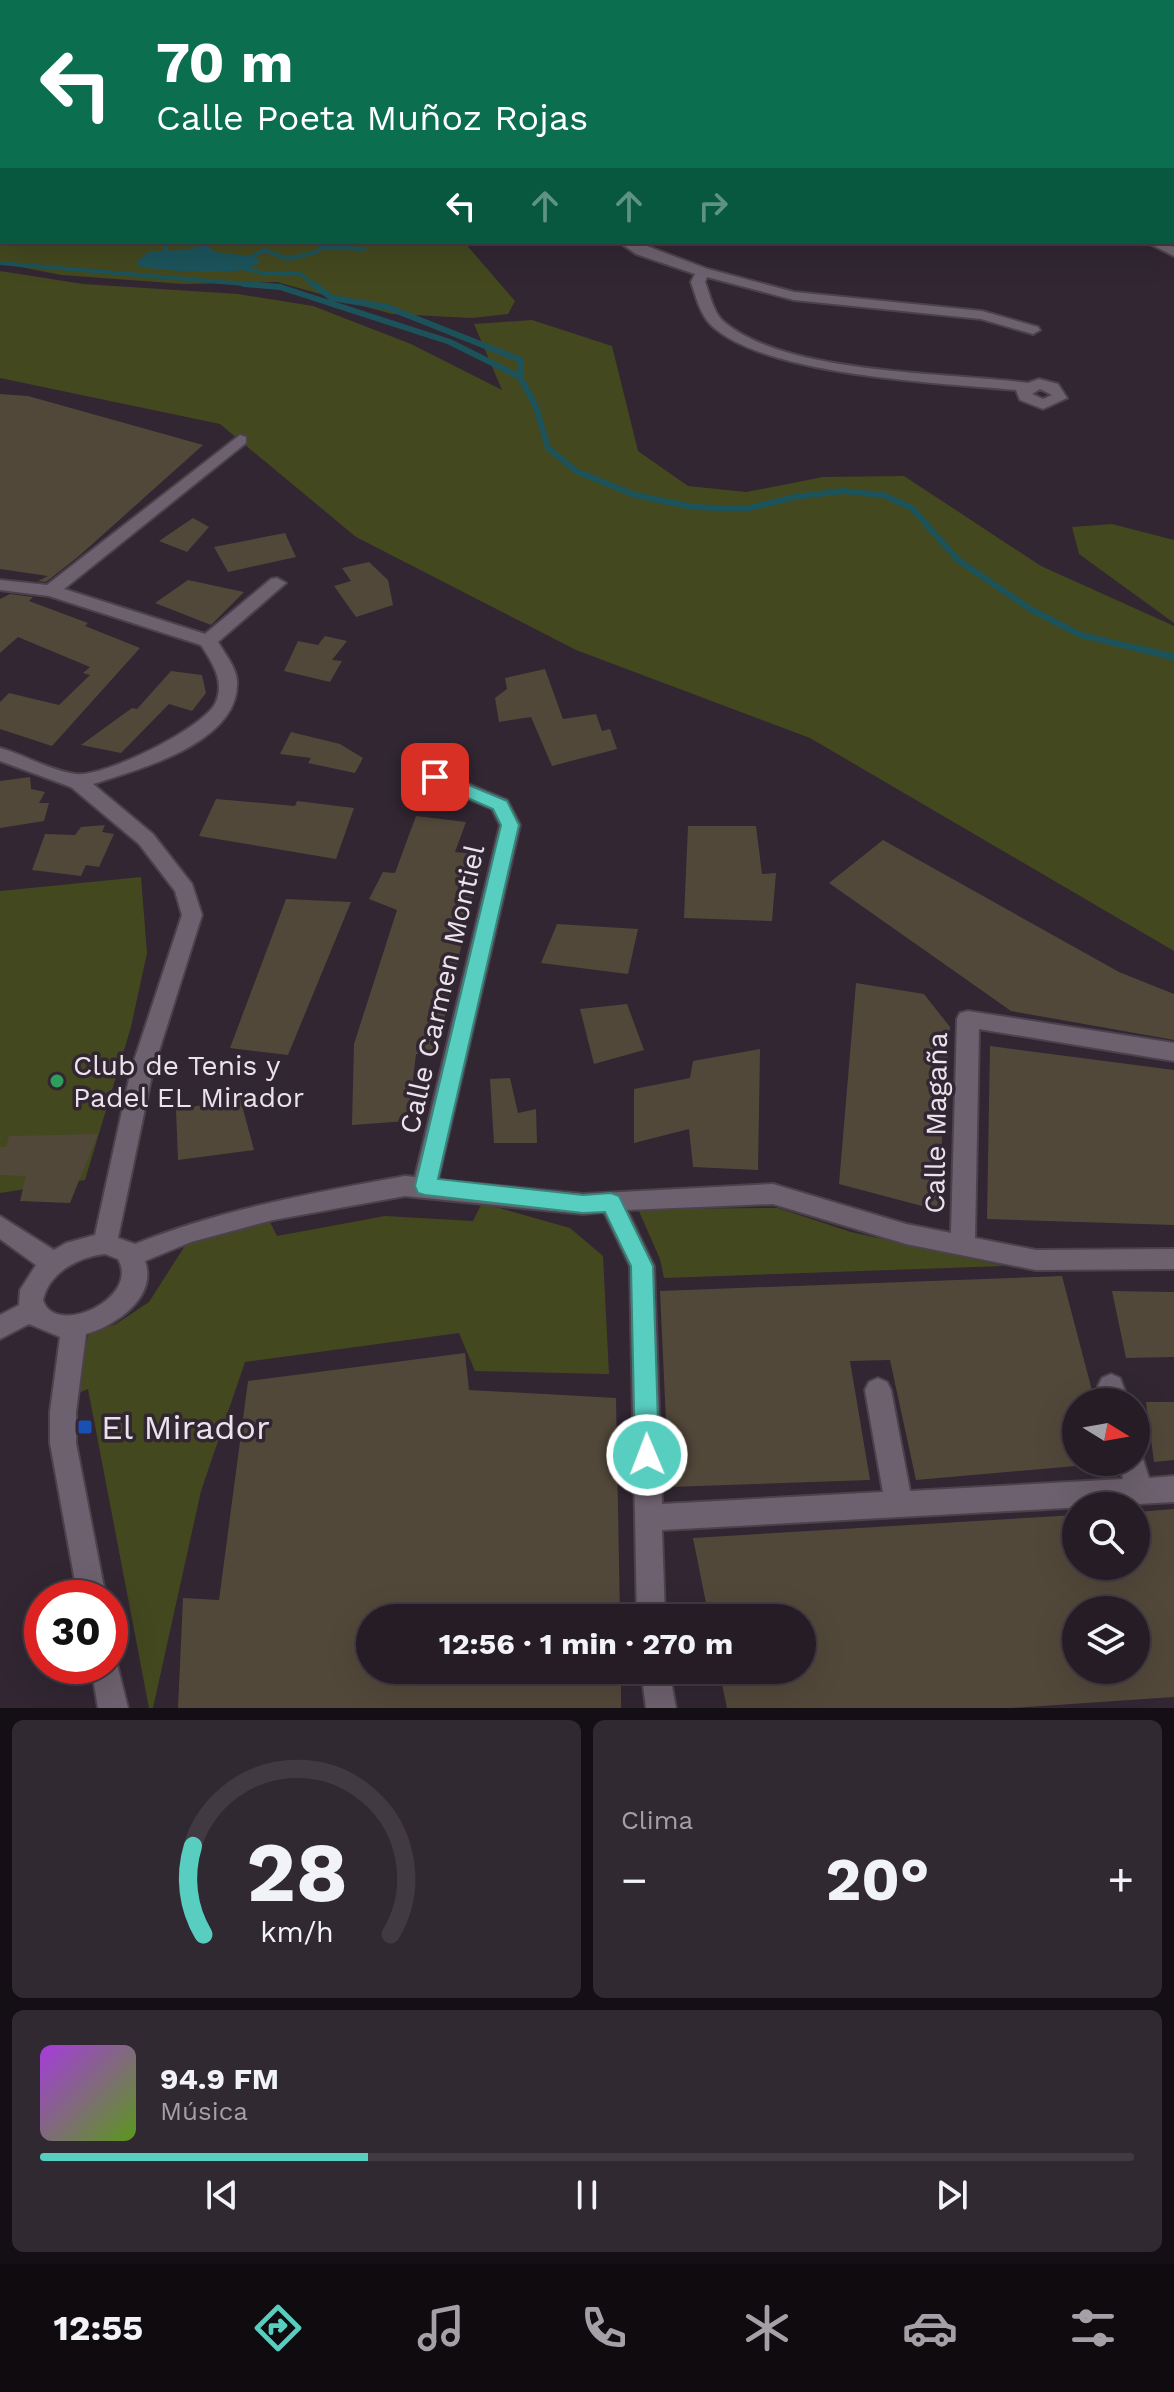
<!DOCTYPE html>
<html lang="es">
<meta charset="utf-8">
<style>
body{margin:0;font-family:"Work Sans",sans-serif;background:#312932;color:#f1f3f6;height:100vh;display:flex;flex-direction:column;font-size:30px;white-space:nowrap}
*{box-sizing:border-box;margin:0}
p{font-size:26px;color:#a3a1a7}
.icon{flex:none;width:44px;height:44px;fill:none;stroke:currentColor;stroke-width:2;stroke-linecap:round;stroke-linejoin:round}
.map{position:relative;height:1708px;overflow:hidden}
.panel{display:flex;flex-direction:column;gap:12px;padding:12px;background:#140f15;flex:1}
.panel>*{flex:none}
.top-card{position:absolute;left:0px;top:0px;width:1174px;height:244px;box-shadow:0 8px 32px #0002,0 0 0 2px #423a43;background:#0b6e4f;color:#fff;overflow:hidden}
.needle{width:52px;rotate:101deg}
.buttons{position:absolute;left:1062px;top:1388px;display:grid;gap:16px}
.buttons a{display:grid;place-items:center;width:88px;height:88px;border-radius:50%;background:#251c26;box-shadow:0 8px 32px #0002,0 0 0 2px #423a43;font-size:40px}
.speed{position:absolute;left:24px;top:1580px;display:flex;gap:16px;font-size:40px;font-weight:700;text-align:center}
.speed>*{display:grid;place-content:center;width:104px;height:104px;border-radius:50%;background:#251c26;box-shadow:0 8px 32px #0002,0 0 0 2px #423a43;line-height:1}
.speed .limit{border:12px solid #d22;background:#fff;color:#111}
.pin{position:absolute;display:grid;place-items:center;width:68px;height:68px;color:#fff;margin:-34px;border-radius:16px;box-shadow:0 4px 12px #0006}
.me{position:absolute;width:88px;margin:-44px;rotate:359deg;stroke-linejoin:round;filter:drop-shadow(0 0 6px #0008)}
.turn{display:flex;align-items:center;gap:28px;height:168px;padding:0 24px;font-size:36px}
.turn .icon{width:104px;height:104px;stroke-width:2.5}
.turn b{display:block;font-size:56px;line-height:68px}
.lanes{display:flex;align-items:center;height:76px;padding:0 24px;background:#0003;justify-content:center;gap:40px;direction:ltr}
.lanes .off{opacity:.35}
.big{font-size:60px;font-weight:700;line-height:1.1}
.panel .card{flex:1;display:flex;flex-direction:column;justify-content:center;gap:12px;min-width:0;padding:0 28px;border-radius:12px;background:#312932}
.panel .dial{align-items:center;gap:0}
.dial svg{height:208px;overflow:visible;fill:none;stroke:#423a43;stroke-width:7;stroke-linecap:round;text-anchor:middle}
.dial text{fill:#f1f3f6;stroke:none}
.song{display:flex;align-items:center;gap:24px}
.cover{width:96px;height:96px;border-radius:12px;background:linear-gradient(135deg,hsl(280 70% 55%),hsl(90 70% 35%))}
.played{height:8px;border-radius:4px;background:linear-gradient(90deg,#58cec0 30%,#423a43 30%)}
.keys{display:flex;justify-content:space-around;direction:ltr}
.heat{display:flex;justify-content:space-between;align-items:center;font-size:44px;direction:ltr}
.panel .tiles{flex:1;display:grid;gap:12px;grid-template-columns:1fr 1fr}
.card:last-child{grid-column:span 2}
.trip{position:absolute;left:356px;top:1604px;width:460px;height:80px;border-radius:40px;background:#251c26;box-shadow:0 8px 32px #0002,0 0 0 2px #423a43;font-weight:700;line-height:80px;text-align:center}
.tab-bar{display:flex;height:128px;justify-content:space-around;align-items:center;background:#0f0b0f;color:#a3a1a7}
.tab-bar .icon{width:56px;height:56px}
.tab-bar .current{color:#58cec0}
.tab-bar b{font-size:36px;color:#f1f3f6}
.map>svg:first-child{display:block}
.green{fill:#43481f}
.water{fill:#1c535b}
.lines{fill:none;stroke-linecap:round;stroke-linejoin:round}
.stream-far2{stroke:#1c535b;stroke-width:4}
.stream-far1{stroke:#1c535b;stroke-width:6}
.stream{stroke:#1c535b;stroke-width:7}
.building{fill:#52483a;fill-rule:evenodd}
.minor-casing{stroke:#4b424c;stroke-width:4}
.minor{fill:#6e616f;fill-rule:evenodd}
.route{fill:#58cec0;stroke:#39867d;stroke-width:2}
.leisure-dot{fill:#2e9e5b;stroke:#312632;stroke-width:3}
.transit-dot{fill:#1a4fb4;stroke:#312632;stroke-width:3}
.labels{text-anchor:middle;dominant-baseline:central;stroke-width:7;stroke-linejoin:round;paint-order:stroke}
.street-label{font-size:28px;fill:#eae3eb;stroke:#312632}
.poi-label{font-size:28px;fill:#eae3eb;stroke:#312632;text-anchor:start}
.near-poi-label{font-size:34px;fill:#eae3eb;stroke:#312632;text-anchor:start}
</style>
<div class="map">
<svg width="1174" height="1708" viewBox="0 0 1174 1708">
<rect width="100%" height="100%" fill="#312632"/>
<path class="green" d="M0,92L2,242H464L515,301L508,314L472,318L392,314L277,282L184,284L61,275L0,263Z
M0,271L83,284L238,294L313,306L411,344L502,390L474,324L532,320L612,346L638,451L688,486L746,492L823,477L904,476L1041,566L1174,626V951L810,738L576,650L356,537L220,424L0,378Z
M1112,524L1174,540V623L1079,554L1072,527Z
M141,877L147,953L131,1027L85,1180L0,1193V891Z
M482,1203L570,1228L603,1256L609,1374L475,1371L459,1333L245,1362L201,1491L153,1708H149L88,1389L71,1396L89,1334L116,1324L149,1302L188,1241L269,1220L277,1236L385,1216L473,1221Z
M778,1208L851,1232L1004,1266L664,1278L660,1259L638,1209Z"/>
<path class="water" d="M205,245L216,252L255,257L260,262C245,279 164,270 141,267L136,262L150,251L184,250Z"/>
<g class="lines">
<path class="stream-far2" d="M165,242L167,256
M247,259L265,250L287,259L314,253L323,247L364,249
M0,263L267,286
M238,267L266,274L299,273L316,286"/>
<path class="stream-far1" d="M244,284L280,287L450,342L520,377L536,407L548,448L576,471L635,495L693,507L745,509L795,497L843,491L883,495L912,508L958,560L1032,610L1081,635L1144,650
M313,284L332,298L387,307L521,360L520,377"/>
<path class="stream" d="M1136,648L1174,657"/>
</g>
<path class="building" d="M0,394L28,396L203,445L79,556L46,582L38,581L48,576L0,569Z
M193,518L209,527L187,552L159,541Z
M285,533L296,557L228,572L214,547Z
M369,562L388,580L393,605L356,617L334,586L351,581L342,568Z
M188,580L244,592L211,625L155,603Z
M10,594L33,597L29,601L88,623L85,626L140,648L52,746L0,729V702L9,693L59,705L90,675L83,673L90,667L18,637L0,653V599Z
M325,636L347,641L332,660L342,661L330,682L284,671L298,641L318,645Z
M545,669L563,719L596,714L602,731L610,729L617,749L552,766L531,717L499,722L495,698L507,689L505,678Z
M171,671L202,675L206,693L192,711L169,704L121,753L81,745L132,708L137,709Z
M291,732L340,744L363,758L355,773L308,763L311,758L280,754Z
M30,777L31,789L45,792L39,803H49L44,821L0,828V781Z
M216,799L295,806L297,801L354,808L336,859L199,836Z
M416,816L466,822L455,852L484,855L480,876L478,875L436,1054H416L408,1121L352,1125L354,1044L397,910L369,899L383,872L395,873Z
M105,825L102,832L114,834L99,867L86,865L81,876L32,870L45,834L75,835L81,827Z
M688,826H756L762,874L776,873L772,921L684,918Z
M883,840L1119,972L1174,994V1040L1011,1011L829,883Z
M286,899L351,902L288,1055L230,1048Z
M557,924L638,929L628,974L541,963Z
M856,983L924,994L950,1027L937,1210L839,1184Z
M627,1004L644,1050L594,1064L580,1009Z
M990,1046L1174,1070V1225L987,1219Z
M760,1049L758,1170L693,1167L689,1129L634,1143V1089L690,1078L693,1061Z
M510,1078L518,1113L536,1109L537,1143H494L490,1079Z
M240,1098L254,1150L178,1160L176,1110Z
M98,1134L70,1203L20,1201L26,1176L0,1175V1147H6L9,1136Z
M1062,1276L1095,1402H1076V1466L916,1480L890,1360L850,1361L870,1480L669,1487L660,1291Z
M1112,1291L1174,1292V1357L1126,1358Z
M465,1353L469,1390L616,1398L620,1618H370V1670H621V1708H178L183,1598L219,1600L248,1381Z
M1146,1402H1174V1460L1154,1462Z
M1174,1509V1697L1011,1708H727L719,1670H802V1618H709L693,1538L1076,1515V1566H1136V1512ZM1076,1610H1136V1670H1076Z"/>
<g class="lines">
<defs>
<path id="minor" d="M0,0H8L0,5Z
M72,0H82V2H72Z
M1129,0H1140L1141,2H1130Z
M0,25H2V31H0Z
M1172,36H1174V44H1172Z
M1172,67H1174V75L1172,74Z
M0,74L2,75V83L0,82Z
M619,242H636L708,269L794,292L982,311L1038,327L1040,330L1033,334L981,319L794,300L707,277L705,282C710,294 713,312 723,321C785,375 947,372 1028,383L1039,379L1058,384L1067,398L1043,409L1020,400L1016,390C940,383 767,376 712,326C700,315 696,296 691,282L695,274L636,254ZM1040,389L1052,395L1043,399L1032,394Z
M1146,242H1164L1174,247V256Z
M240,435L246,437V443L64,589L205,634L271,579L277,578L286,583L218,642C225,654 236,667 237,681C240,743 139,769 93,784L153,834L192,884L202,915L153,1070L118,1238L135,1244C222,1209 313,1193 405,1176L415,1177L500,825L492,809L406,772L403,767L413,761L507,800L520,825L438,1180L583,1194L773,1184L906,1224L951,1233L957,1019L960,1013L968,1011L1174,1043V1061L979,1029L975,1238L1036,1250L1174,1249V1269L1036,1270L906,1244L773,1204L627,1210L654,1266L662,1504L883,1492L865,1390L869,1382L878,1378L887,1382L891,1390L910,1491L1123,1479L1119,1462H1136V1451L1141,1453L1149,1478L1174,1476V1502L662,1530L665,1618H637L630,1266L604,1212L583,1214L405,1196L273,1220L191,1242L145,1261C158,1297 115,1326 86,1334L76,1412V1443L106,1598H78L50,1443V1412L60,1337L29,1324L0,1339V1315L19,1305L20,1290L36,1265L0,1239V1216L54,1250L66,1243L95,1235L131,1070L182,915L175,891L139,844L71,787L0,761V748C25,755 51,771 76,774C102,778 205,728 216,702C225,681 212,662 201,645L49,596L0,590V580L47,585ZM105,1254L118,1259C141,1299 54,1338 43,1300C49,1272 79,1257 105,1254Z
M1111,1374L1120,1378L1129,1402H1103L1098,1386L1102,1378Z
M110,1654L115,1656L128,1708H98L91,1666H110Z
M641,1670H669L676,1708H646Z"/>
</defs>
<use href="#minor" class="minor-casing"/>
<use href="#minor" class="minor"/>
</g>
<path class="route" d="M435,771L507,801L519,825L438,1179L583,1195L611,1193L619,1196L653,1266L659,1455L655,1463L647,1467L638,1463L635,1455L631,1266L605,1212L583,1213L425,1195L418,1193L415,1186L501,825L493,809L429,781L426,777L429,773Z"/>
<circle class="leisure-dot" cx="57" cy="1081" r="8"/>
<rect class="transit-dot" x="77" y="1419" width="16" height="16" rx="4"/>
<g class="labels">
<g class="street-label">
<text transform="translate(442 989) rotate(-77)">Calle Carmen Montiel</text>
<text transform="translate(936 1123) rotate(-89)">Calle Magaña</text>
</g>
<g class="poi-label">
<text x="73" y="1065">Club de Tenis y<tspan x="73" dy="32">Padel EL Mirador</tspan></text>
</g>
<g class="near-poi-label">
<text x="101" y="1427">El Mirador</text>
</g>
</g>
</svg>
<div class="buttons">
<a><svg class="needle" viewBox="-14 -14 28 28"><path d="M0-13l5 13h-10z" fill="#e53935"/><path d="M0 13l5-13h-10z" fill="#a3a1a7"/></svg></a>
<a><svg class="icon" aria-label="search" viewBox="0 0 24 24"><circle cx="10" cy="10" r="6"/><path d="M15 15l6 6"/></svg></a>
<a><svg class="icon" aria-label="layers" viewBox="0 0 24 24"><path d="M12 4l9 5-9 5-9-5zM3 14l9 5 9-5"/></svg></a>
</div>
<div class="speed"><div class="limit">30</div></div>
<div class="pin" style="left:435px;top:777px;background:#d93025"><svg class="icon" aria-label="arrive" viewBox="0 0 24 24"><path d="M6 21V4h12l-3 4 3 4H6"/></svg></div>
<svg class="me" style="left:647px;top:1455px" viewBox="-20 -20 40 40"><circle r="17" fill="#58cec0" stroke="#fff" stroke-width="3"/><path d="M0-11L8 9 0 5-8 9z" fill="#fff"/></svg>
<div class="trip">12:56 · 1 min · 270 m</div>
<div class="top-card">
<div class="turn"><svg class="icon" aria-label="left" viewBox="0 0 24 24"><path d="M17 20v-9H6M10 6l-5 5 5 5"/></svg><div><b>70 m</b>Calle Poeta Muñoz Rojas</div></div>
<div class="lanes"><svg class="icon" aria-label="left" viewBox="0 0 24 24"><path d="M17 20v-9H6M10 6l-5 5 5 5"/></svg><svg class="icon off" aria-label="ahead" viewBox="0 0 24 24"><path d="M12 20V5M6 11l6-6 6 6"/></svg><svg class="icon off" aria-label="ahead" viewBox="0 0 24 24"><path d="M12 20V5M6 11l6-6 6 6"/></svg><svg class="icon off" aria-label="right" viewBox="0 0 24 24"><path d="M7 20v-9h11M14 6l5 5-5 5"/></svg></div>
</div>
</div>
<section class="panel">
<div class="tiles">
<div class="card dial"><svg viewBox="0 0 100 80">
<path d="M14 69A42 42 0 1 1 86 69"/>
<path d="M14 69A42 42 0 0 1 10 35" stroke="#58cec0"/>
<text x="50" y="56" font-size="32" font-weight="700">28</text>
<text x="50" y="72" font-size="11">km/h</text>
</svg></div>
<div class="card"><p>Clima</p>
<div class="heat"><a>−</a><b class="big">20°</b><a>+</a></div>
</div>
<div class="card">
<div class="song"><i class="cover"></i><div><b>94.9 FM</b><p>Música</p></div></div>
<div class="played"></div>
<div class="keys"><svg class="icon" aria-label="previous" viewBox="0 0 24 24"><path d="M18 5L8 12l10 7zM5 5v14"/></svg><svg class="icon" aria-label="pause" viewBox="0 0 24 24"><path d="M8 5v14M16 5v14"/></svg><svg class="icon" aria-label="next" viewBox="0 0 24 24"><path d="M6 5l10 7-10 7zM19 5v14"/></svg></div>
</div>
</div>
</section>
<nav class="tab-bar">
<b>12:55</b>
<svg class="icon current" aria-label="directions" viewBox="0 0 24 24"><path d="M12 3l9 9-9 9-9-9zM9 14v-3h6M13 9l2 2-2 2"/></svg>
<svg class="icon" aria-label="music" viewBox="0 0 24 24"><path d="M9 18V5l10-2v13"/><circle cx="6" cy="18" r="3"/><circle cx="16" cy="16" r="3"/></svg>
<svg class="icon" aria-label="phone" viewBox="0 0 24 24"><path d="M5 4h4l2 5-3 2q2 4 5 5l2-3 5 2v4C11 20 4 13 5 4z"/></svg>
<svg class="icon" aria-label="climate" viewBox="0 0 24 24"><path d="M12 3v18M4 7l16 10M4 17L20 7"/></svg>
<svg class="icon" aria-label="car" viewBox="0 0 24 24"><path d="M5 17H2v-5l4-1 3-4h7l3 4 3 1v5h-3M9 17h6M6 11h13"/><circle cx="7" cy="17" r="2"/><circle cx="17" cy="17" r="2"/></svg>
<svg class="icon" aria-label="filters" viewBox="0 0 24 24"><path d="M4 7h16M4 17h16"/><circle cx="9" cy="7" r="2"/><circle cx="15" cy="17" r="2"/></svg>
</nav>
